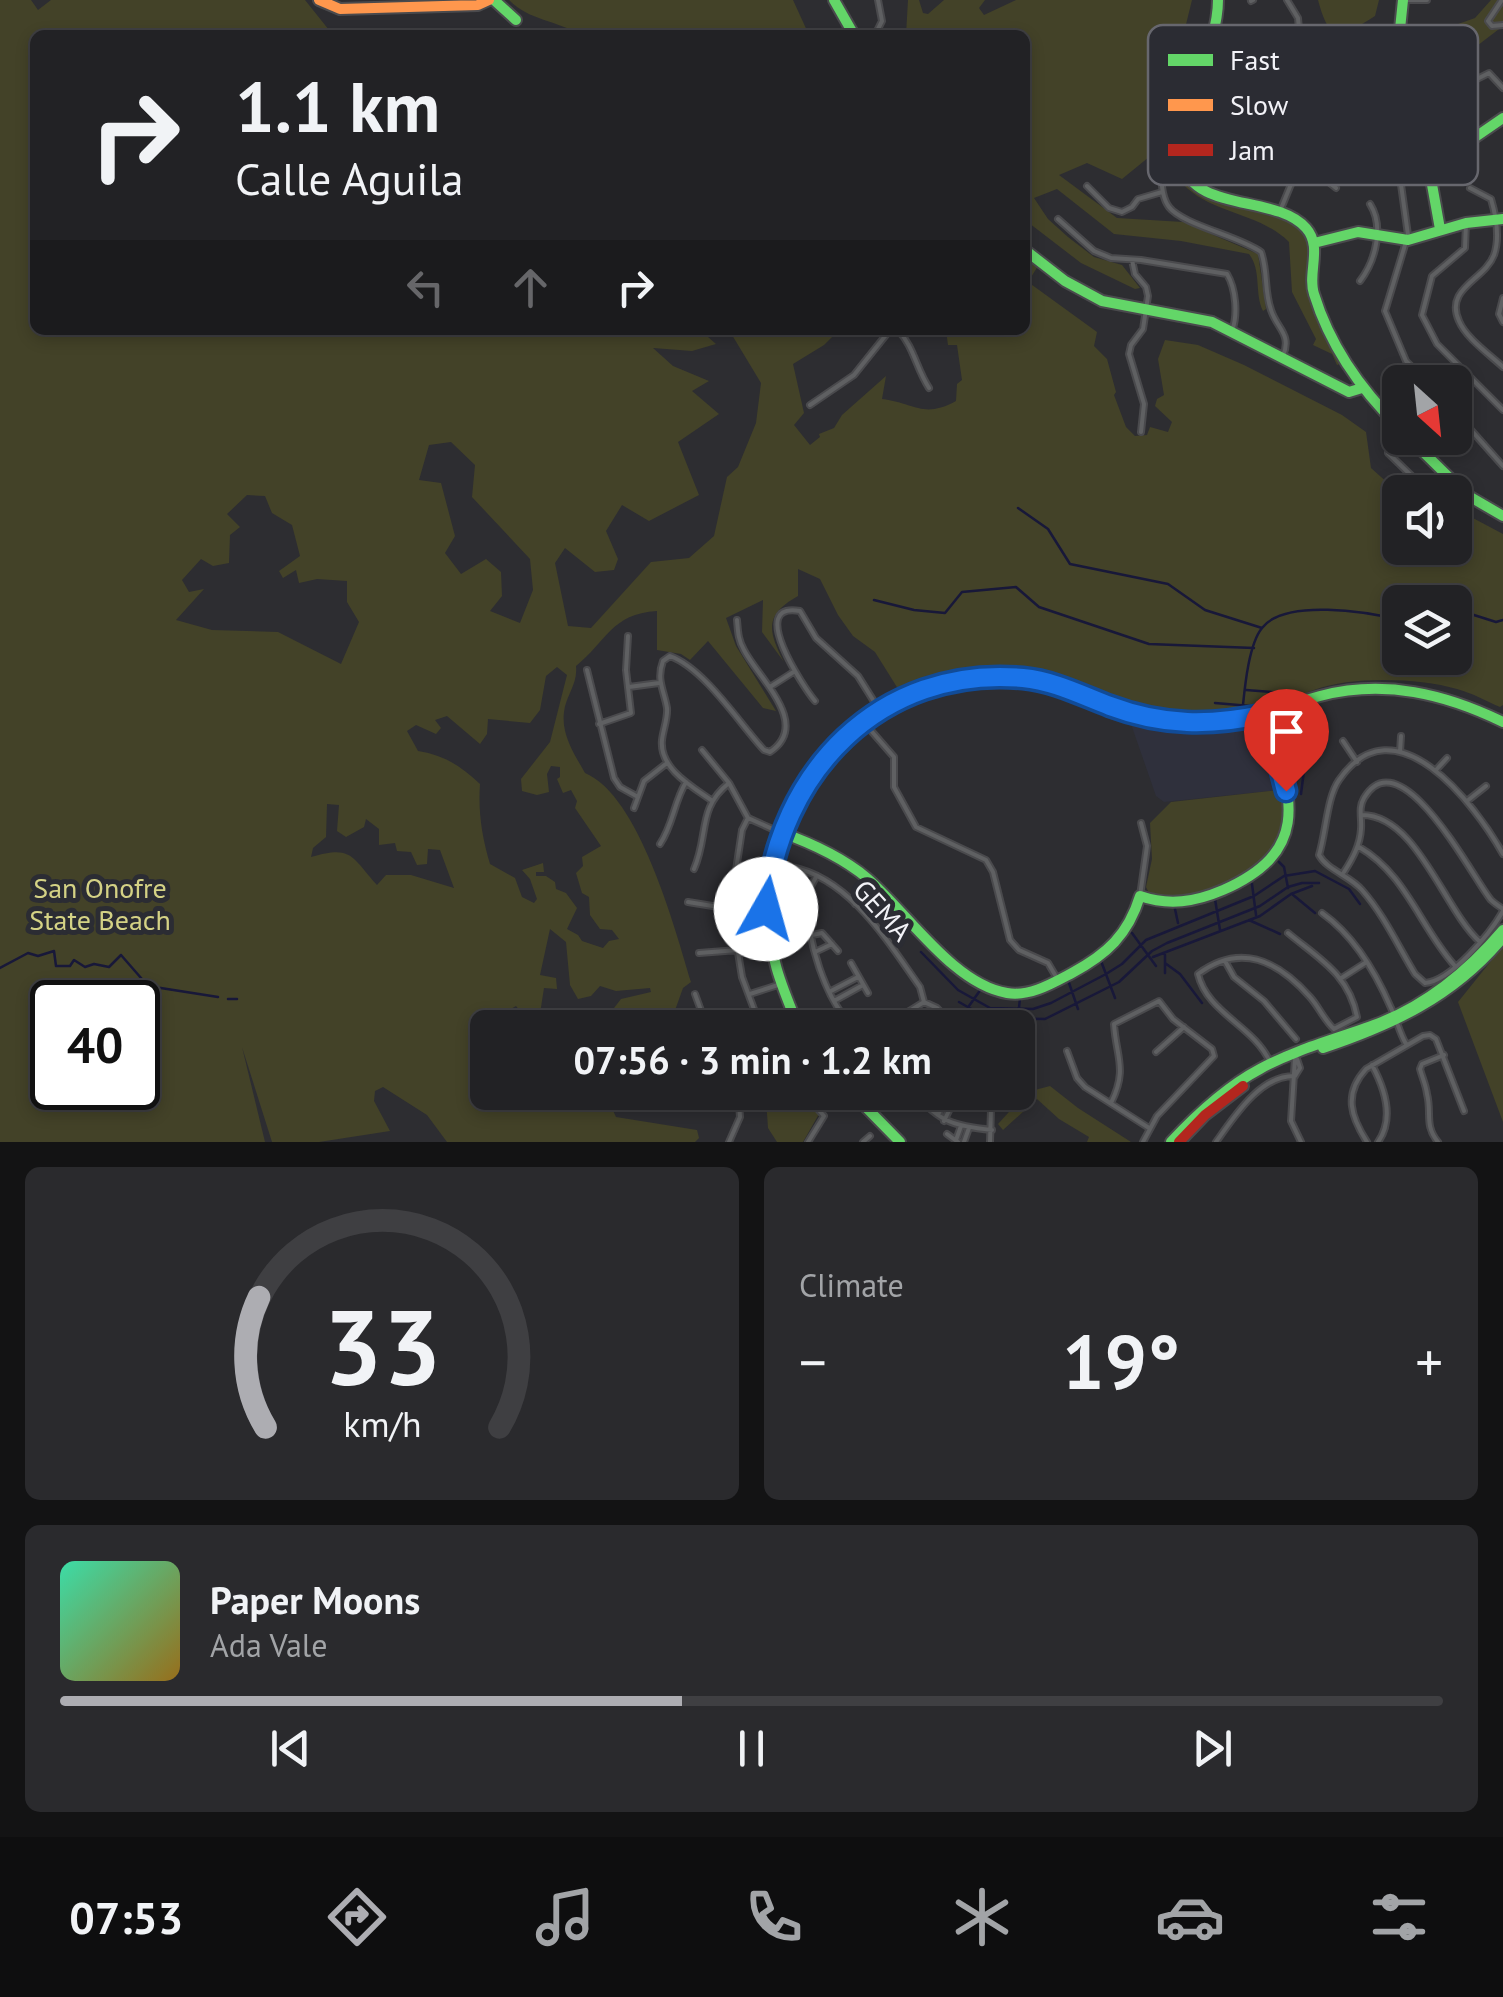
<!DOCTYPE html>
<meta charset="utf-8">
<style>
body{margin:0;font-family:"PT Sans",sans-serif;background:#2a2a2d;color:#f1f3f6;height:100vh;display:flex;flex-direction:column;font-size:38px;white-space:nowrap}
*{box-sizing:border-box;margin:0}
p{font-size:32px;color:#a2a4a7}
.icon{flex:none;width:55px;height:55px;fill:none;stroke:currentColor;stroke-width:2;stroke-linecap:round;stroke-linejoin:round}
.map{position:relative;height:1142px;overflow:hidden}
.side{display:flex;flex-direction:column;gap:25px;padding:25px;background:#131314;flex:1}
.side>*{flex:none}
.guide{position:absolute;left:30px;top:30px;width:1000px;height:305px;border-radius:15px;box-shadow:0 5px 15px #0003,0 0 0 2px #3f3f42;background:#222225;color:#f1f3f6;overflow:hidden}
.needle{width:65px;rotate:153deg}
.controls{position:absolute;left:1382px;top:365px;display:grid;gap:20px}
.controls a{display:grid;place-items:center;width:90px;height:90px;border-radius:15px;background:#222225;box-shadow:0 5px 15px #0003,0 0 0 2px #3f3f42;font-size:50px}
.speed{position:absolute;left:30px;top:980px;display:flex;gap:20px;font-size:50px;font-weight:700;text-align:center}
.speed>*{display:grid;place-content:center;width:130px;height:130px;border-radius:50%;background:#222225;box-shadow:0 5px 15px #0003,0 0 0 2px #3f3f42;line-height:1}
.speed .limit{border:5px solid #111;border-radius:15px;background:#fff;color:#111}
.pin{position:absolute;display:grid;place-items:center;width:85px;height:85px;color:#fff;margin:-102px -42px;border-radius:50% 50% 50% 0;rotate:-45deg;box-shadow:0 0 10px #0007}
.pin .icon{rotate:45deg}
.me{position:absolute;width:110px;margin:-55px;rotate:7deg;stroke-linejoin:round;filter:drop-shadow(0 0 8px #0008)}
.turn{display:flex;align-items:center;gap:35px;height:210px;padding:0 40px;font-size:45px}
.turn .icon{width:130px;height:130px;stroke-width:2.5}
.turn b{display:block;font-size:70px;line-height:85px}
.lanes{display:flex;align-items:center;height:95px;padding:0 40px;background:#0003;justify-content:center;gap:50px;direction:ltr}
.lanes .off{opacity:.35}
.big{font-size:75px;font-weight:700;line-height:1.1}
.side .card{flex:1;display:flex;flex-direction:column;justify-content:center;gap:15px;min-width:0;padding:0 35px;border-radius:15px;background:#2a2a2d}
.side .dial{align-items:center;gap:0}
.dial svg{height:260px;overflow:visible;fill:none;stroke:#3f3f42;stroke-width:7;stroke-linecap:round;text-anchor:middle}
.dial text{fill:#f1f3f6;stroke:none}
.song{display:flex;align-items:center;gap:30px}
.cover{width:120px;height:120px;border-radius:15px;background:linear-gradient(135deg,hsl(160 70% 55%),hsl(40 70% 35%))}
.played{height:10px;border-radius:5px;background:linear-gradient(90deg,#adadb2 45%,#3f3f42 45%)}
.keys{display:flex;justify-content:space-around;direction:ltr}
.heat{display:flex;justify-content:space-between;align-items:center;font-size:55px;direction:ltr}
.side .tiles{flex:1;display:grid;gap:25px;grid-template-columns:1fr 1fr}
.card:last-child{grid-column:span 2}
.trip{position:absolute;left:470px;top:1010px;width:565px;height:100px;border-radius:15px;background:#222225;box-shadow:0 5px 15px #0003,0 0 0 2px #3f3f42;font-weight:700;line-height:100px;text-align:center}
.dock{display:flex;height:160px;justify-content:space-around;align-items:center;background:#0e0e0f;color:#a2a4a7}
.dock .icon{width:70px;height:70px}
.dock .selected{color:#adadb2}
.dock b{font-size:45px;color:#f1f3f6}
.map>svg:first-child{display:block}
.built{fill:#2f303c}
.green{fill:#434228;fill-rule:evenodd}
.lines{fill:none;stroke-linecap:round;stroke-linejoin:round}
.stream{stroke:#181839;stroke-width:2.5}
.street-casing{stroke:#4a4a4d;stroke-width:8}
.fast-casing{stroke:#4a4a4d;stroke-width:14}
.slow-casing{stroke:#4a4a4d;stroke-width:14}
.jam-casing{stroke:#4a4a4d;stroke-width:14}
.street{stroke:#5f6062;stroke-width:4}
.fast{stroke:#63d668;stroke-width:10}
.slow{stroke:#ff974d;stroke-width:10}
.jam{stroke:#b3261e;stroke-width:10}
.route-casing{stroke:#114b97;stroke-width:25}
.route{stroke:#1a73e8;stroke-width:18}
.labels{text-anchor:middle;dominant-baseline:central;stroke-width:10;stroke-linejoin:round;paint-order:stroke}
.park-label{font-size:28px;fill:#d4d285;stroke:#2b2c33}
.street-label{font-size:28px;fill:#f2f2f7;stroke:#2b2c33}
.key{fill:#2b2c33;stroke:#67676e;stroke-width:2.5}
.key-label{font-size:28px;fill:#f2f2f7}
</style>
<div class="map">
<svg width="1503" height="1142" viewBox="0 0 1503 1142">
<rect width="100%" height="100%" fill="#2d2d31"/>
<path class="built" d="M1133,722L1214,729L1258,722L1265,726L1279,790L1164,802L1156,796L1131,724Z"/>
<path class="green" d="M0,0H31L38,10L51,0H305L333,35H35V330H700L716,344L692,351L653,348L673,366L709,381L692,391L719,414L678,442L699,495L649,521L622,505L606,531L618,559L614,570L595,572L565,548L555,563L568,626L591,628L651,562L689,558L714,536L727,477L738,467L756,423L761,383L729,330H839L824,345L793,364L804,413L794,425L810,445L820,437L819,434L834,428L842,415L886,376L882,399C915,403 923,419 956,401L957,384L962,380L957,345H948L946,330H1025V256L1038,266L1028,282L1097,332L1094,346L1107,359L1116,392L1114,395L1126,427L1135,436L1147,435L1150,427L1168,432L1172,422L1155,406L1157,399L1164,395L1158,359L1165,340L1198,345L1244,365L1342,415L1366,432L1371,468L1400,494V548H1455V492H1452L1456,491L1463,499L1456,509L1503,534V705L1500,707C1486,701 1472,693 1457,689C1417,678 1353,676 1314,690C1271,705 1235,722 1188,718C1151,716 1122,699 1087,688C1015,664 970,672 900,692L875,652L853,636L838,615L820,579L798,569V596C764,615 768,631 784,662L762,632L763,600L726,618L736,646L776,711L763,708L708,641L690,660L681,654L657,650V611C611,614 607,641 576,666C578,684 566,695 564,712C561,735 575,755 585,773C639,795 675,928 691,982L683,988L669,1027H543L552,1011L593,1022L607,1017L621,999L651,992L650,988L616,991L600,986L591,996L578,999L570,985L566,942L550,929L540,975L556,978L557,989L544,988L539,1020L527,1019L516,1006L509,1010L503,1027L488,1028V1092L511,1093L514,1095L513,1106L522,1093H605L616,1117L697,1130L699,1138L695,1142H447L427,1115L383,1087L375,1091L374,1101L390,1131L319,1142H272L242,1047L265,1142H0ZM451,442L475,465L472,497L530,559L533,590L520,623L490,611L502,596L501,572L486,559L461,574L445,553L455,536L441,483L419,480L429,445ZM247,495L265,496L272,513L292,525L300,556L279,571L283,578L296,570L299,583L317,579L347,581V602L359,622L341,664L278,632L212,630L176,620L204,589L189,592L182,580L201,559L213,566L229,563L230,535L240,527L227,514ZM1400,602H1455V658H1400ZM557,667L567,675L550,742L521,779L522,791L537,795L549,792L547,774L551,766L560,767V777L557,779L563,793L571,790L577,801L575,808L601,846L582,857L583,866L576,873L582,893L589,897L590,915L600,929L612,930L619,939L609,941L603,948L582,941L578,935L567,929L577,908L566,893L556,889L555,882L546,876H536V872H544L543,863L522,870L530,879L537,899L534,903L522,897L515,878L490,864C482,837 478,812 480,784C461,766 444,755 418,751L407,731L416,725L436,734L441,728L435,720L447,716L480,744L487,734L488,719L530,723L540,710L546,676ZM327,804L339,805L337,831L346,837L364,827L366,819L379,829V845L395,843L397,851L411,852L417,865L427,864L428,849L440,850L454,888L411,875H386L377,885C351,856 352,845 311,857L313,848L326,837ZM52,1002H138V1088H52Z
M509,0H793L809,35H581C556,20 530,21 509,0Z
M908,0H919L923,13L928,14L944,0H985L979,8L984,15L1016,0H1192L1158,138L1149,157L1122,179L1087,163L1059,175L1117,218L1183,222L1258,254L1266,309L1263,311C1254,292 1262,271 1249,254L1181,241L1114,234L1057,189L1034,198L1048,219L1068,237L1094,257L1122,265L1140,288L1135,289L1081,263L1025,220V35H906Z
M1318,0H1379L1375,16C1340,38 1330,45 1318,0Z
M1491,0H1503V26L1469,52L1461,50L1462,35L1458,24L1475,18Z
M1187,182C1212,204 1248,204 1280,215C1328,233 1301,261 1309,293C1315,316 1333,341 1343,363L1337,365L1332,354L1313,345L1316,339L1292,292L1289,242C1259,212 1211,214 1183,184Z
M1279,790C1298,846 1264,869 1217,887C1193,897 1176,903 1150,895L1146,887L1152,859L1150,823L1171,802Z
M1503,946V1122L1458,1002Z
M1050,1086L1078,1108L1131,1142H1087L1089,1137L1059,1119L1037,1099L1003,1130L998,1124L1027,1092Z
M779,1092L798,1093L819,1114L803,1142H777L768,1128L766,1099Z"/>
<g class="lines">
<path class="stream" d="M1018,508L1048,529L1070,564L1168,584L1205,610L1262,628
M874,600L914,610L945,613L962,592L1016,587L1039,607L1149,644L1254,648
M1455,609L1496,622L1503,620
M1246,690L1284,693
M1215,703L1262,707
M1243,705C1245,685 1249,644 1262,628C1285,598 1368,612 1400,620
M1283,719L1303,729L1308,739L1301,794
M1279,862L1284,867L1288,888
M1252,884L1256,915
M1292,894L1315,913
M1215,899L1220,930
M1175,909L1178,923
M1249,920L1280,934
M1132,933L1156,966
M921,952L958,990L990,1008L1033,1009L1051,1003L1106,974L1122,964L1146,940L1254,896L1284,876L1315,871L1349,889L1360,904
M1153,957L1260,916L1291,894L1312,886
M1101,961L1115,998
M1165,963L1180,974L1202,1003
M0,968L28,953L38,956L54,951L56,966H70L74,960L85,967L94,964L109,967L121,955L148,986L218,997
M1165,973V955
M1068,980L1078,1009
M228,999H237
M959,1002L987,1018L1045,1019L1119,982L1152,951L1167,943L1260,906L1288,887L1302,883H1319
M969,1006L981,989
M1017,1028L1020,998
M1018,1032L1035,1034"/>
<defs>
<path id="street" d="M1287,0L1298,18L1301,51
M1407,0H1427
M1502,0L1488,21L1492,26L1503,25
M1251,1L1253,0
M1400,29L1391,93C1410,97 1418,109 1435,116
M875,35L882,21L878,0
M1218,35L1364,62
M1398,50L1427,52
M1465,85L1489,73L1503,88
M1199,86L1339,115
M1183,137L1301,160L1336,188
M1408,148L1398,163L1408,235L1385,311L1406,361L1427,382
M1183,162L1167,166L1161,177C1162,188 1163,199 1169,207C1183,225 1239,236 1261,252C1268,271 1264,291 1271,310C1277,329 1292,334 1283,356
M1087,186L1109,208L1122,212L1132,207L1138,199L1162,192
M1470,188L1491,199C1496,216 1500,238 1494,255C1485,280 1444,288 1459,321C1466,338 1489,354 1503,367
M1280,211L1301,160L1355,95L1368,51L1400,29
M1058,219L1094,251L1111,258L1141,260L1227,274C1236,289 1238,315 1232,331
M1466,223L1465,248L1432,276L1422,315L1437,344L1503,410
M1132,260L1135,274L1146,287L1148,296L1143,329L1131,345L1129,354L1144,404L1141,432
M1360,281C1376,260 1384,226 1370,204
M1503,298L1499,314L1503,322
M898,330C914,347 916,368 929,388
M810,405L854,375L890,330
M1455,412L1503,466
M1398,426L1389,436L1388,453L1418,482
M587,670L614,778L620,787L638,797
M629,687L659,683
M770,687L795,671
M815,701C804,688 746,601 800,611L816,638L858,676L880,711
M599,724L631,713L626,670L628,636
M867,726L894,757V787L916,827L986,860L993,872L1010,940L1019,950L1048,963L1058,980
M1343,741L1357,762
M702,750L729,783L748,818L777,831
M1400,752L1401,736
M1436,770L1447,758
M711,800C691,786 659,768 662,740C663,730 668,718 667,708C664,690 656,680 663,661L670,656C705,669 739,723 764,750L770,752C812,724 758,678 744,650C738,640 738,631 737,620
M1467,801L1486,786
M634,808L644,781L667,763
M1362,815C1417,815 1444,910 1480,942
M660,844C673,825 674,802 686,782
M1359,847C1406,874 1420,927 1455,966
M1503,854C1475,804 1395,699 1339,780C1327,797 1326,832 1319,855C1327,870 1350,876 1362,890C1384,915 1398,946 1415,974L1425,983C1451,981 1490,934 1503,911
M791,867C850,878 888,942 920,987L924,1002
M694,869C709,835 697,808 729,783
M736,870L742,830L748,818
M1344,872C1353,858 1360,845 1361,829C1362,818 1358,808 1364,798C1401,735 1475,882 1491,900C1493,902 1500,907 1503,909
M816,877C813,883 808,890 807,898C805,934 826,1006 856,1028
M1140,896L1147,846L1141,823
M852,899L870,881
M688,902L731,909L742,977L761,1028
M855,904L872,885
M1322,913C1353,935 1376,973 1391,1008C1397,1020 1399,1032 1406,1044
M812,935L822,933L838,951
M815,952L832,944
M699,953L738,950
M1225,961L1234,977L1264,1001L1296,1039
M851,963L868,993
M1340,979L1365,963
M831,991L858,977
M695,994L703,1016L700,1028
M750,994L778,985
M834,1001L863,985
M924,1002L937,1008L956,1028
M882,1028L924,1002
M1067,1051L1077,1078L1085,1087L1149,1128
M1156,1052L1184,1027
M1018,1058V1070
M1295,1058L1291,1121L1301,1142
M1270,1062C1254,1026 1207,1013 1198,974C1241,942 1278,961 1310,997C1319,1007 1324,1020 1334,1029L1357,1017C1349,974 1318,958 1288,933
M1372,1065C1385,1089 1395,1118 1378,1142
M1295,1076L1300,1068L1297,1059
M644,1092C687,1100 729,1114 769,1092
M803,1092L824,1116L808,1142
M913,1092C940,1122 953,1126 992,1130
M1111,1103C1128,1069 1116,1057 1114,1024L1159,1001L1173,1019L1212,1049L1214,1056L1157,1116L1143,1142
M938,1115L948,1092
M944,1121L958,1092
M947,1134L958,1142
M956,1140L961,1126
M729,1142L740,1117L739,1103
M863,1142L870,1136
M964,1142L969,1128
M990,1142L991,1109L999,1092
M1216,1142C1234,1117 1260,1075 1295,1076
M1367,1142C1351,1117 1343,1094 1366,1069L1423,1036L1430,1035L1436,1039L1464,1111
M1438,1142C1424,1125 1432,1113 1427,1094C1426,1085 1422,1077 1420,1069L1422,1064L1444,1055"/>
<path id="fast" d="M494,0L516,20
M834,0L854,35
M1218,0C1218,52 1173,120 1183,163C1194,213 1276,194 1306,228C1323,247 1307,273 1314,294C1330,346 1362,391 1400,428
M1400,29L1403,0
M1440,229L1431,179L1439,162L1503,118
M1314,243L1358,232L1408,240L1466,223L1503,219
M1025,250L1065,281L1102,301L1212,322L1349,392L1362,388
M1409,438L1467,495L1503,516
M780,832C811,843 842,857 867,878C907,912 953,984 1007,993C1030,997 1053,983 1072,973C1107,954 1128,935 1140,896C1169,906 1195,902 1223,890C1316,849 1290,793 1266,714
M799,1028C781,985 768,953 767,905C767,876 777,843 789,817C832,727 921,676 1020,678C1045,679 1070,690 1093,699C1126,711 1159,723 1195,723C1240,724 1278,707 1320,696C1385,679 1445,694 1503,722
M1323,1048C1392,1025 1452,997 1500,941
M851,1092L900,1142
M1171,1142C1197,1114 1226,1087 1260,1069C1298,1048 1341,1038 1382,1022C1431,1002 1469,970 1503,930"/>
<path id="slow" d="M319,0L340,9L478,5L489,0"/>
<path id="jam" d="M1179,1142L1205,1115L1243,1086"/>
</defs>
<use href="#street" class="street-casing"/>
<use href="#fast" class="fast-casing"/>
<use href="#slow" class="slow-casing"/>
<use href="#jam" class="jam-casing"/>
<use href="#street" class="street"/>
<use href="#fast" class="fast"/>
<use href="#slow" class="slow"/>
<use href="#jam" class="jam"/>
</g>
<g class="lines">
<defs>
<path id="route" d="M766,909C777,773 880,665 1023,678C1054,681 1081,695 1110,706C1163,726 1211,726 1266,714L1286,791"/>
</defs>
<use href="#route" class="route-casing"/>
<use href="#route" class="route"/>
</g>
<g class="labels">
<g class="park-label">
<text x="100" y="887">San Onofre<tspan x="100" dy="32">State Beach</tspan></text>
</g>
<g class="street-label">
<text transform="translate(883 910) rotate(48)">GEMA</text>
</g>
</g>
<rect x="1148" y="25" width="330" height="160" rx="15" class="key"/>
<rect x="1168" y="54" width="45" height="12" fill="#63d668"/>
<rect x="1168" y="99" width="45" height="12" fill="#ff974d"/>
<rect x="1168" y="144" width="45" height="12" fill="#b3261e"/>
<g class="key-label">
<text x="1230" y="70">Fast</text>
<text x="1230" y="115">Slow</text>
<text x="1230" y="160">Jam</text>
</g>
</svg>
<div class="controls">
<a><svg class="needle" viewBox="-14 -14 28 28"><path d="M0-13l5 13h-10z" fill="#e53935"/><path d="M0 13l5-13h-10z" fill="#a2a4a7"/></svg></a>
<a><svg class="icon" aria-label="sound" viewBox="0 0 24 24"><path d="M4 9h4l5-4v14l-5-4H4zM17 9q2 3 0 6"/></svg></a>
<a><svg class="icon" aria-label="layers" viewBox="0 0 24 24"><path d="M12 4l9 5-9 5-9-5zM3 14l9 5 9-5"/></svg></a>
</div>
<div class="speed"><div class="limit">40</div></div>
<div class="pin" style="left:1286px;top:791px;background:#d93025"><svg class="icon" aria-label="arrive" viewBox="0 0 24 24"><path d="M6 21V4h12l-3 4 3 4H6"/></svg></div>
<svg class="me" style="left:766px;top:909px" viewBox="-20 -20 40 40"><circle r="19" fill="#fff"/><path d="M0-13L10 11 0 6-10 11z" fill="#1a73e8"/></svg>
<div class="trip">07:56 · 3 min · 1.2 km</div>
<div class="guide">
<div class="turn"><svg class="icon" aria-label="right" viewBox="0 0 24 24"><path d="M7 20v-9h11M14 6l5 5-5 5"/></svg><div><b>1.1 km</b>Calle Aguila</div></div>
<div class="lanes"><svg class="icon off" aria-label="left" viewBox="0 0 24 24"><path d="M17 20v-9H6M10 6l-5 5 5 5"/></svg><svg class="icon off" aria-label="ahead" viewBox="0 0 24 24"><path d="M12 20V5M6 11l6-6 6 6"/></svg><svg class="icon" aria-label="right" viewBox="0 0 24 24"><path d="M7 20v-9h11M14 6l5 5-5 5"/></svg></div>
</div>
</div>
<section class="side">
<div class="tiles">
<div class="card dial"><svg viewBox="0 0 100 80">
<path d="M14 69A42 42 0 1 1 86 69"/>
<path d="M14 69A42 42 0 0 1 12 29" stroke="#adadb2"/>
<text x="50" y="56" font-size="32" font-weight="700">33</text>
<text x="50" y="72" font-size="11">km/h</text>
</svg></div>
<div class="card"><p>Climate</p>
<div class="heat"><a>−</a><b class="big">19°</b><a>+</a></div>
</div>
<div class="card">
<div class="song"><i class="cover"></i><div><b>Paper Moons</b><p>Ada Vale</p></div></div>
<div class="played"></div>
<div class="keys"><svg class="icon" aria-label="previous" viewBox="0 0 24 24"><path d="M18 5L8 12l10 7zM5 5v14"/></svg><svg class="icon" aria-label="pause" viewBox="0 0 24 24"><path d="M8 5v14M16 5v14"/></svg><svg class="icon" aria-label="next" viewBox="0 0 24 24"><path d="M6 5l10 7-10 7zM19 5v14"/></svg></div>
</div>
</div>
</section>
<nav class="dock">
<b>07:53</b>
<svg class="icon selected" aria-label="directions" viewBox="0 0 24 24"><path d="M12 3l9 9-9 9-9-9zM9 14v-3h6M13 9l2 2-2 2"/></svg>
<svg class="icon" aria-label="music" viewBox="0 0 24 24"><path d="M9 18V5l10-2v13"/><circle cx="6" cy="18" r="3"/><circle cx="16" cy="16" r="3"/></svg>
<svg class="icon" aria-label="phone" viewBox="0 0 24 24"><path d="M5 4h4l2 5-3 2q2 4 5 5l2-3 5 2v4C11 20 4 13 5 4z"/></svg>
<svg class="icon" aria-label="climate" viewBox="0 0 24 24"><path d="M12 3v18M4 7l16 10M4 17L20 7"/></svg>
<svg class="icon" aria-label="car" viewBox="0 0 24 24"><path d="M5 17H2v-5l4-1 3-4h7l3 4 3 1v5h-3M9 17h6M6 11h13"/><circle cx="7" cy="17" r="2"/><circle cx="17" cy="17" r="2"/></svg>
<svg class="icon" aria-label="filters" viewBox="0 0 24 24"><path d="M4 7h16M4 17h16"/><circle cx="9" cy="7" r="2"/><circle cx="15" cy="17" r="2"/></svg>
</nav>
